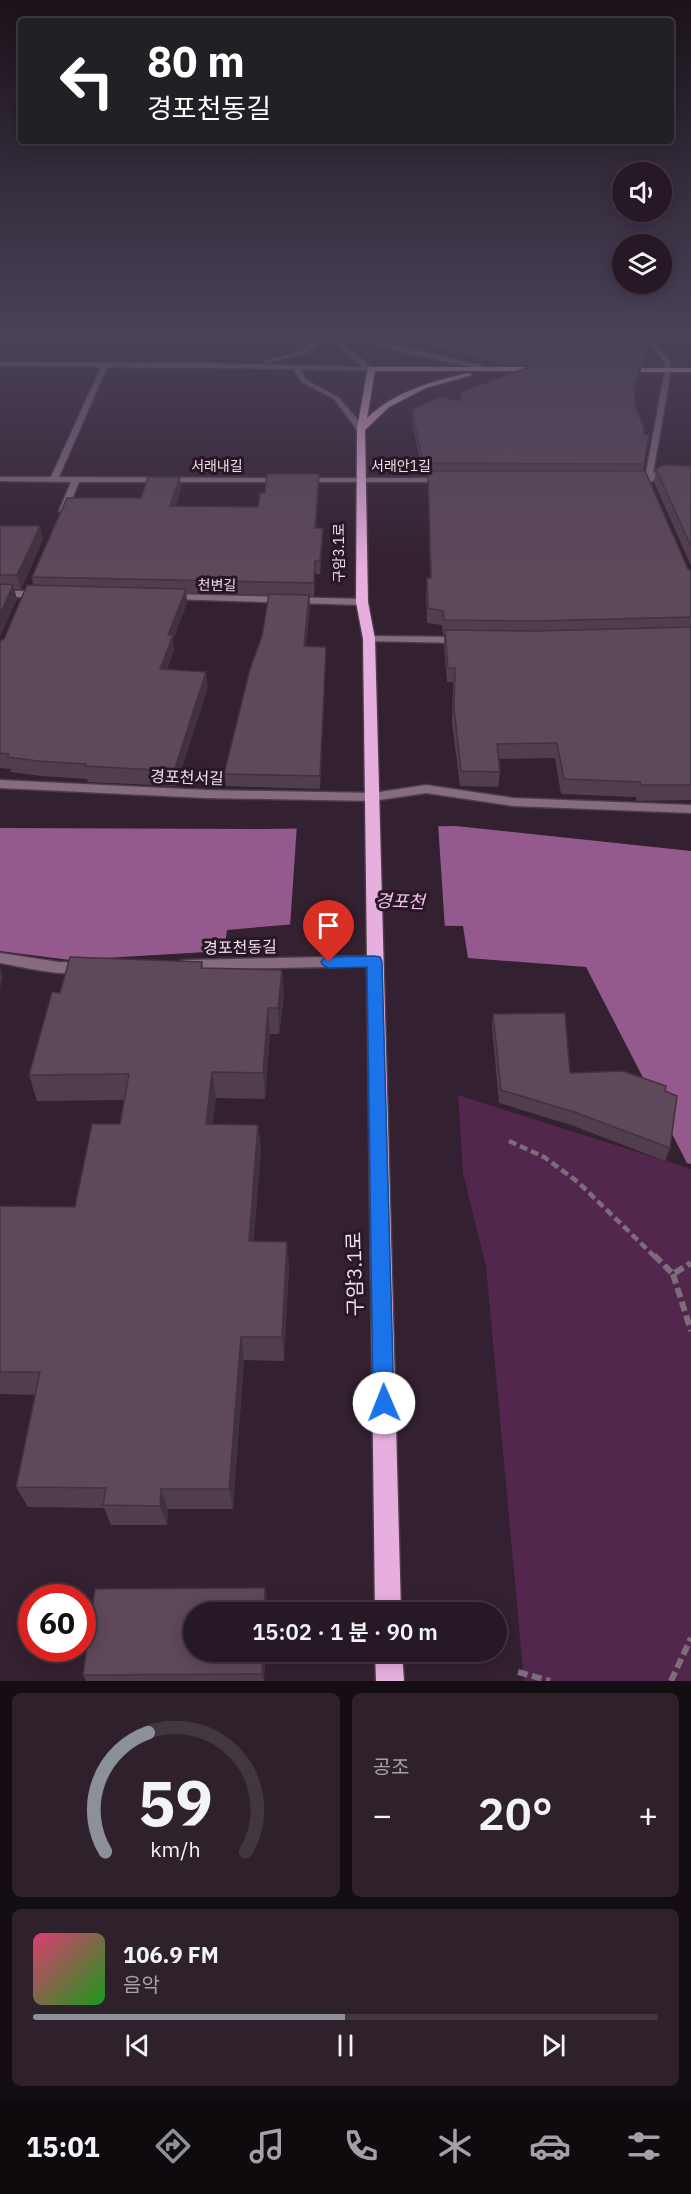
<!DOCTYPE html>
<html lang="ko">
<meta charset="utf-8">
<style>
body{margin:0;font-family:"IBM Plex Sans","Noto Sans KR",sans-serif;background:#2e212c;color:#f1f3f6;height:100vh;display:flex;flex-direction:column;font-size:22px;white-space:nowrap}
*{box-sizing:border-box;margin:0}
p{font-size:20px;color:#a4a0a6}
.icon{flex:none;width:33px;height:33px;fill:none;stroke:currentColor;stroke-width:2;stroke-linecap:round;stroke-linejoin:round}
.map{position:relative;height:1681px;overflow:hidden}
.panel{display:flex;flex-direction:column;gap:12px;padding:12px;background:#150d14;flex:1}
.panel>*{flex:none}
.hud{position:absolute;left:18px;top:18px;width:656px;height:126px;border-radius:6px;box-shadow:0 3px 15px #0003,0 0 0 2px #423741;background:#202124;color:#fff;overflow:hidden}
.tools{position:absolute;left:612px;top:162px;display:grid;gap:12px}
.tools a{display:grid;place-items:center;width:60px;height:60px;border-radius:50%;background:#261824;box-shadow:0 3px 15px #0003,0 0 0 2px #423741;font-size:30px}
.speed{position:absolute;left:18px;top:1584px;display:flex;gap:12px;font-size:30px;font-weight:700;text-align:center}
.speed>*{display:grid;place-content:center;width:78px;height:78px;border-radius:50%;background:#261824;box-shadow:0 3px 15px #0003,0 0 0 2px #423741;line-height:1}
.speed .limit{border:9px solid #d22;background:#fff;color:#111}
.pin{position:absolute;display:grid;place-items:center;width:51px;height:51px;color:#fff;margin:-62px -26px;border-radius:50% 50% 50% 0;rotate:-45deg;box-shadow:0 0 6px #0007}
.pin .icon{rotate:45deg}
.me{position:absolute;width:66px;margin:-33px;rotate:359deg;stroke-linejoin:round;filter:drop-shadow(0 0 4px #0008)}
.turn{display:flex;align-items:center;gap:21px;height:126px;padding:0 30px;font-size:27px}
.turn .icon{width:78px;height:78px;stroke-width:2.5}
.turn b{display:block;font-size:42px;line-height:51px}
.big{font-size:45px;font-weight:600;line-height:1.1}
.panel .widget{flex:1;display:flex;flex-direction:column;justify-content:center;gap:9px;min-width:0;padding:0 21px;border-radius:9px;background:#2e212c}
.panel .dial{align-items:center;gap:0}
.dial svg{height:156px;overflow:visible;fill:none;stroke:#423741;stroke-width:7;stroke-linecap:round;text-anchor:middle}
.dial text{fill:#f1f3f6;stroke:none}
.song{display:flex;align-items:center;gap:18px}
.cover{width:72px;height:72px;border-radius:9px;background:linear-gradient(135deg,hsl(340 70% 55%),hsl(120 70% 35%))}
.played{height:6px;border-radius:3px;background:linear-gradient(90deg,#8c9099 50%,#423741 50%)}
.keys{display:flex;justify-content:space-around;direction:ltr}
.heat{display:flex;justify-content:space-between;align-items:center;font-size:33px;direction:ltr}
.panel .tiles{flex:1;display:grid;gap:12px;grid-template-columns:1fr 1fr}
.widget:last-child{grid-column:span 2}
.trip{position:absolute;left:183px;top:1602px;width:324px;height:60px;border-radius:30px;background:#261824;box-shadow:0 3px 15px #0003,0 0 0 2px #423741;font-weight:600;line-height:60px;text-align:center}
.tab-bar{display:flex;height:96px;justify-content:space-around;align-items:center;background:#0f0a0e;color:#a4a0a6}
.tab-bar .icon{width:42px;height:42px}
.tab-bar .on{color:#8c9099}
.tab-bar b{font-size:27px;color:#f1f3f6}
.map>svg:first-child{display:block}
.green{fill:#53264e}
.water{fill:#955a8d}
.pier{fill:#332030}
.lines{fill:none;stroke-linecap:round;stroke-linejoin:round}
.minor-casing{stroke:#4d3b4a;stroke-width:3}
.tertiary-casing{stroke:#4d3b4a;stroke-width:3}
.primary-casing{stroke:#4d3b4a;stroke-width:3}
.path-far1{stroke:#7d6d7a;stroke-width:4.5;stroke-dasharray:8 4;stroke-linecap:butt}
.path{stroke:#7d6d7a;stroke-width:6;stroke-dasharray:10 4.5;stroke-linecap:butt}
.minor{fill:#866b81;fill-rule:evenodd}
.tertiary{fill:#866b81;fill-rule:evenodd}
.primary{fill:#e6afdd;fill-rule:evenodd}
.wall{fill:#513e4d}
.shaded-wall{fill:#42323f}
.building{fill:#5e485a;stroke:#42323f;stroke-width:1.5}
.route{fill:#1a73e8;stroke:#114b97;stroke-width:1.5}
.labels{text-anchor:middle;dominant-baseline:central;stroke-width:6;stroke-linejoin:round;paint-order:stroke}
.far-street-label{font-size:14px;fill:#ede0ea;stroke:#291626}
.street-label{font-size:16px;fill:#ede0ea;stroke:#291626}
.water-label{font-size:18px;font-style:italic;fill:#f8c4ef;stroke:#291626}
.near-street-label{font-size:20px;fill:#ede0ea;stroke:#291626}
</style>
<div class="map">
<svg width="691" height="1681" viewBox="0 0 691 1681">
<rect width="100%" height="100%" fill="#332030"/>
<path class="green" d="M458,1095L691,1169V1681H524L486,1266L463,1173Z"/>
<path class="water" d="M456,826L691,851V1164L687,1163L586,967L468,958L463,926L295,924L227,930L224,951L70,960L0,951V828L266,829Z"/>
<path class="pier" d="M438,823L445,929L290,927L297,824Z"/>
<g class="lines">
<defs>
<path id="minor" d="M640,333H646L670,361L671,370L653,473L659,471H691V475H661L648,484L630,480L634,478H645L665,370L664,361Z
M105,363L108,365L59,477L281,478L285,480L281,482H79L67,511L63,513L59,511L71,482L0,481V477H51L102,365Z
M301,478H443L447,480L443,482H301Z
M0,591H40L45,594L40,597H0Z
M171,594L362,599L367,602L362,605L168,599L166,597Z
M369,636L461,637L466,640L461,643L366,641L364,639Z
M0,780L206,790L373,793L426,785L513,798L691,805V813L513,806L426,793L373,801L206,798L0,788Z
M0,953L59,962L87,963L89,967L87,971C63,978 24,967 0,963Z
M374,956L379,957L381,961L379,965L374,966L186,970L181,969L179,965L181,961L186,960Z"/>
<path id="tertiary" d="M322,333H328L374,369L371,371L300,369L306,380L338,397L364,427V431H358L334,399L302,382L293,369L0,366V362L203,363L363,367L327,337L304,354L267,363L264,361L300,352L323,335Z
M335,333H344L496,369L493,371L419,356Z"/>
<path id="primary" d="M368,367H542L546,369L542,371H375L367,418C396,391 430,382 468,373L472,375L426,388L389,407L365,430L368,602L375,639L401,1612H375L363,639L356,602L357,429Z
M620,368H691V372H617L616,370Z
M375,1652H402L404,1681H376Z"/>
</defs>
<use href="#minor" class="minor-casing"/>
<use href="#tertiary" class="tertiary-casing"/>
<use href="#primary" class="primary-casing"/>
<path class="path-far1" d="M509,1141L544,1157L578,1182L655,1257"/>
<path class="path" d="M654,1255L673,1274L691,1263
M673,1274L691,1331
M518,1672L550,1681
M671,1681L691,1638"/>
<use href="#minor" class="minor"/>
<use href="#tertiary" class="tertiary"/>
<use href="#primary" class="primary"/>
</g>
<path class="wall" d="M379,333H641L648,346L647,355L643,366H641L640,374L634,389L635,406L644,435H649L643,471L688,569L691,571V800L637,801L636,797L561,794L555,758L499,759L500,772L498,787L460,786L452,723L453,682H447L444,645V634H443L442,625L427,623L426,592L427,578H430L428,474H422L412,420V410L460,401L533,365H506Z
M691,466V566L654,482L656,469Z
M319,486L316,528L323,541L320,574H315L314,596H309L310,606L306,646L326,647L320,789L226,786L224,774L262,636L269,595L186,593L187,603L173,640L174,650L167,669L208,687L176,786L88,782L87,779L41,776L11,772V769L0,768V641L4,639L33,585L32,577L141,498L181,489L176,506L258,507L265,493Z
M0,526L43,539L21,590L14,589L17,599L0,636Z
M202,962L203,968L282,970L284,996L279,1034H270L265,1099L216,1098L212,1124L258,1125L261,1150L253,1241L289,1266L284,1361L244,1360L233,1509H168L167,1525H111L104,1508L28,1507L16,1487L36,1395L0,1394V1206L75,1207L120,1124L124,1100L37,1101L29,1075L60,993Z
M493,1014L570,1073L665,1091L670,1148L665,1161L571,1125L499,1103L492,1027Z
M267,1599L264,1681H86L83,1675Z"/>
<path class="shaded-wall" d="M648,346L647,355L643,366L645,357Z
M642,364L640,374L633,394L634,384Z
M319,474V486L316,541L315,528Z
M180,477L181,489L172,519L170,506Z
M40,526L43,539L21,590L17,575Z
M323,528V541L320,574V561Z
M315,561V574L314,596V583Z
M13,585L17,599L0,636V614Z
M186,589L187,603L173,640L174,650L162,684L160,669L168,635Z
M309,595L310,606L305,658L304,646Z
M326,647V658L320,789V776Z
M206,672L208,687L176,786L174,771Z
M0,966L3,977L0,988Z
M282,970L284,996L279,1034L278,1008Z
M268,1008L270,1034L265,1099L263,1073Z
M212,1072L216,1098L209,1150L206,1124Z
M258,1125L261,1150L252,1266L249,1241Z
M287,1242L289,1266L284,1361L282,1337Z
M241,1337L244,1360L233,1509L229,1489Z
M161,1489L168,1509L167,1525L160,1506Z
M265,1588L267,1599L266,1612H264Z
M263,1652H265L264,1681L262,1674Z"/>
<path class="building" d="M414,333H641L648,346L645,357L507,356Z
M537,364H642L634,384L635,406L644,428V435H649L644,464L423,463L412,410L439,397L460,401L461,392Z
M664,465L691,466V546L656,469Z
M428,471H645L688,569L691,571V617L537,621L444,620L443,611L428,608L427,578H431Z
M267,474H319L315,528H323L320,561H315L314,583L32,577L67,498H141L148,477H180L170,506L258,507L260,493H265Z
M0,526H40L17,575H0Z
M0,584L13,585L0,614Z
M27,585L186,589L168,635H173L160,669L206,672L174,771L85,766L86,764L38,761L7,757L9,754L0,753V641L4,639Z
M269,594L309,595L304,646L326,647L320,776L224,774L250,669L262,636Z
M691,627V785H641L640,782L564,779L557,743L497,744L500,772L461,771L454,708L455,668H448L445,630L537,631Z
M70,957L202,962L201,968L282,970L278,1008H268L263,1073L212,1072L206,1124L258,1125L249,1241L287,1242L282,1337H241L229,1489H161L160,1506L103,1505L106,1488L16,1487L40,1372H0V1206L75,1207L92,1124H120L129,1074L29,1075L52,992L60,993Z
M565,1013L570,1073L623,1071L666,1086L665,1091L677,1096L670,1148L574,1112L501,1090L493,1014Z
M265,1588L264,1612H194V1652H263L262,1674L83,1675L95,1589Z"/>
<linearGradient id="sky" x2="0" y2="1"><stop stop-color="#1c121a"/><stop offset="0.59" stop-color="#4a4259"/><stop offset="1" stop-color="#4a4259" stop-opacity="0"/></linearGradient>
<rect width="691" height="568" fill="url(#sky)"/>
<path class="route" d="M374,956L380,957L382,962L394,1403L391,1411L384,1414L376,1411L373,1403L367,967L329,968L324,966L321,962L324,958L329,957Z"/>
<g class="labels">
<g class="far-street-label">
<text x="217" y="466">서래내길</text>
<text x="401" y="466">서래안1길</text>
<text transform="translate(339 553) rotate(-90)">구암3.1로</text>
<text transform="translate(217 585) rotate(1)">천변길</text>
</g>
<g class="street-label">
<text transform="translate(187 777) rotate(2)">경포천서길</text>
<text transform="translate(240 947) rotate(-1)">경포천동길</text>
</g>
<g class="water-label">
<text transform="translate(400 901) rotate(2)">경포천</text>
</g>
<g class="near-street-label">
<text transform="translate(354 1274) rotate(-91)">구암3.1로</text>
</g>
</g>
</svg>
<div class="tools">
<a><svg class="icon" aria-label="sound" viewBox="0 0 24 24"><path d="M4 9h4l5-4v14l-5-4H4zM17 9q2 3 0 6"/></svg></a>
<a><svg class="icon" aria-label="layers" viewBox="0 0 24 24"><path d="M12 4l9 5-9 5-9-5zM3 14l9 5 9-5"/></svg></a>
</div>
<div class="speed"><div class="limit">60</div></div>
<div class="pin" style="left:329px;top:962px;background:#d93025"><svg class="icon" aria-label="arrive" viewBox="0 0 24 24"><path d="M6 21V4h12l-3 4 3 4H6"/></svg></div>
<svg class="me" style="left:384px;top:1403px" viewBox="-20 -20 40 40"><circle r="19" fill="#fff"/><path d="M0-13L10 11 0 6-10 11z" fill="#1a73e8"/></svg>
<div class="trip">15:02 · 1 분 · 90 m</div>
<div class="hud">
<div class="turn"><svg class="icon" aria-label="left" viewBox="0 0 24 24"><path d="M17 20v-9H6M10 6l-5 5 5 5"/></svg><div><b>80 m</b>경포천동길</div></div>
</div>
</div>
<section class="panel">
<div class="tiles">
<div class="widget dial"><svg viewBox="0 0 100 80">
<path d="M14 69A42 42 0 1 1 86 69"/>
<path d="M14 69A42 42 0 0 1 36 8" stroke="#8c9099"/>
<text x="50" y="56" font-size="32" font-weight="700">59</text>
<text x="50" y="72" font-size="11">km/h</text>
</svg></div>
<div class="widget"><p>공조</p>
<div class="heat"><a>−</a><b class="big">20°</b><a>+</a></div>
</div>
<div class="widget">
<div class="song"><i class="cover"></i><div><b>106.9 FM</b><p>음악</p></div></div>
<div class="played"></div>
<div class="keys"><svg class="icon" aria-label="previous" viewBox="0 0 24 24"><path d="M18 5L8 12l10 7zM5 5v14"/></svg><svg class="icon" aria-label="pause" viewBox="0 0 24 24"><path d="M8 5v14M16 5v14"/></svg><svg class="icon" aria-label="next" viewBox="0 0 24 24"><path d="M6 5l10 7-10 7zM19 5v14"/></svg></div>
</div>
</div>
</section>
<nav class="tab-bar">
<b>15:01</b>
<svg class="icon on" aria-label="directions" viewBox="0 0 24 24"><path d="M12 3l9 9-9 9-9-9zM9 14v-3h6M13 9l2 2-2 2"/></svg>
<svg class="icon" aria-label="music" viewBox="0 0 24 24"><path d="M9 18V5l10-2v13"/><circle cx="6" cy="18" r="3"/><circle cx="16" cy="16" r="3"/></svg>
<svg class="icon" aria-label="phone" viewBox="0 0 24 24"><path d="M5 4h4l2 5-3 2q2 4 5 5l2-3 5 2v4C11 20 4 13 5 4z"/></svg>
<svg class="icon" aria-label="climate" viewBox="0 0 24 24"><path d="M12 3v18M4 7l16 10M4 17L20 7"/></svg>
<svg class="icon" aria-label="car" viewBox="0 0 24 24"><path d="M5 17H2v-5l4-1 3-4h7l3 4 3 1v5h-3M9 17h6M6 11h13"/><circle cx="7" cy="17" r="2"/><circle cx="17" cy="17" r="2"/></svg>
<svg class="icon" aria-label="filters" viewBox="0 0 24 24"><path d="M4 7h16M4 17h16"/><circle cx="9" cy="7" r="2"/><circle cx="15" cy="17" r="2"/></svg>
</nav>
